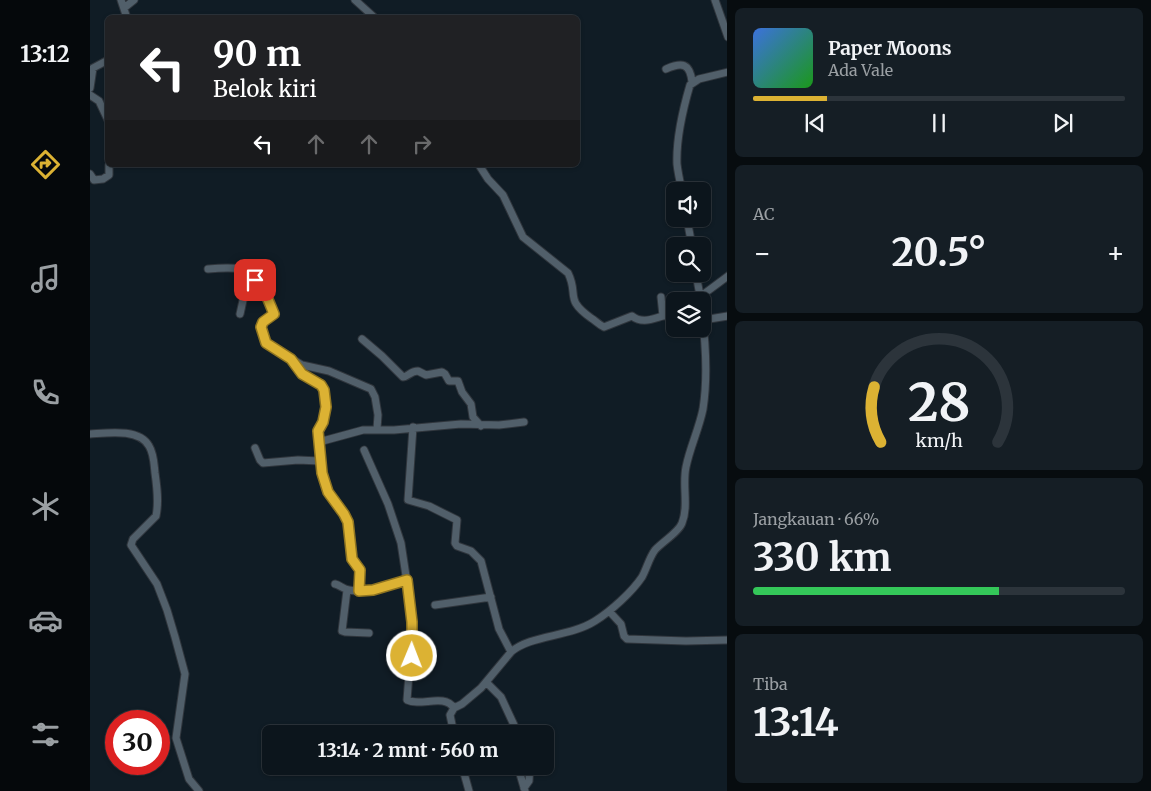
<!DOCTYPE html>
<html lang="id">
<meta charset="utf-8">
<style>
body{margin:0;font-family:Merriweather,serif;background:#151e25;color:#f1f3f6;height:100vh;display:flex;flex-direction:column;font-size:19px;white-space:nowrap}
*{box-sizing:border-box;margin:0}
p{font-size:16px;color:#9a9fa3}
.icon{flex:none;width:28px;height:28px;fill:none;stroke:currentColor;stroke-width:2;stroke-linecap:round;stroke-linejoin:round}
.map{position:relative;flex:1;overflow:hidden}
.details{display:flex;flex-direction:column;gap:8px;padding:8px;background:#070c0f;width:424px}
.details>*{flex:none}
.banner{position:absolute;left:15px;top:15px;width:475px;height:152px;border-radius:8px;box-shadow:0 1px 4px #0004,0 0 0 1px #2c343b;background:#202124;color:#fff;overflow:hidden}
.fabs{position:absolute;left:576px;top:182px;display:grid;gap:10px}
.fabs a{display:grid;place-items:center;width:45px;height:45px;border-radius:8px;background:#0c151c;box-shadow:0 1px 4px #0004,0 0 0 1px #2c343b;font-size:25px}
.speed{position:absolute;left:15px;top:710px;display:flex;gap:10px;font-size:25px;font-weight:700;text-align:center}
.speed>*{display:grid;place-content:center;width:65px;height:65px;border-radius:50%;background:#0c151c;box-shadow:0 1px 4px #0004,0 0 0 1px #2c343b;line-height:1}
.speed .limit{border:8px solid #d22;background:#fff;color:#111}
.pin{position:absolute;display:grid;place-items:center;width:42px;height:42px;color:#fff;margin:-21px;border-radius:10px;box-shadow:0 2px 8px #0006}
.me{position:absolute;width:55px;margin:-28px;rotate:1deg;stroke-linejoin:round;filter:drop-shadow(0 0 4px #0008)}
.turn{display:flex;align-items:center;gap:18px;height:105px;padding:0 25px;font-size:22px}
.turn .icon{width:65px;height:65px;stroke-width:2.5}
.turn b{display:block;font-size:35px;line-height:42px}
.lanes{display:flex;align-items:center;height:48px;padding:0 25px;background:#0003;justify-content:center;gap:25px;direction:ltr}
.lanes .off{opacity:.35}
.big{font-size:38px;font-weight:700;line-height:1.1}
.details .widget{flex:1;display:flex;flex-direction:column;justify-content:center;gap:8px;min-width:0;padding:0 18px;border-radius:8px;background:#151e25}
.details .dial{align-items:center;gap:0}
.dial svg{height:130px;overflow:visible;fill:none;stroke:#2c343b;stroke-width:7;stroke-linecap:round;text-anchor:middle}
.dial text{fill:#f1f3f6;stroke:none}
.song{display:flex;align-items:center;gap:15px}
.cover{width:60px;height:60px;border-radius:8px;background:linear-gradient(135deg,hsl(220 70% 55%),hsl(120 70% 35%))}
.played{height:5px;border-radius:2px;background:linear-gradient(90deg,#dcb233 20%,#2c343b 20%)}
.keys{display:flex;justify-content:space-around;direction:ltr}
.heat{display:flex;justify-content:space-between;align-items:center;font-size:28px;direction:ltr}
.charge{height:8px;border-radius:4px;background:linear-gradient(90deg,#34c759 66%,#2c343b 0)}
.trip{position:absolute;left:172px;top:725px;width:292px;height:50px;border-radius:8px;background:#0c151c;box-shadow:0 1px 4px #0004,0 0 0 1px #2c343b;font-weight:700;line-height:50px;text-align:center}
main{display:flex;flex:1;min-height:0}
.tabs{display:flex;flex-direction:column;width:90px;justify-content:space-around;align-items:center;background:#05080b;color:#9a9fa3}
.tabs .icon{width:35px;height:35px}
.tabs .selected{color:#dcb233}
.tabs b{font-size:22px;color:#f1f3f6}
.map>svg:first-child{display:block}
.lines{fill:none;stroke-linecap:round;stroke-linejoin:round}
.street-casing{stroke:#30363d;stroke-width:9}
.street{stroke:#515f6a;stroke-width:7}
.route-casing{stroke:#8f7421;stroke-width:12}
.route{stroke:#dcb233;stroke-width:9}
</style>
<main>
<nav class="tabs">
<b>13:12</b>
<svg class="icon selected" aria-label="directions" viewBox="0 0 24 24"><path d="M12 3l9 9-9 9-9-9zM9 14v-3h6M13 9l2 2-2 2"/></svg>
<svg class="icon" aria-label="music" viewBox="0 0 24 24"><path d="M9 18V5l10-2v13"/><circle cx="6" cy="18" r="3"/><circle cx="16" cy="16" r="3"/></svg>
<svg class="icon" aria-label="phone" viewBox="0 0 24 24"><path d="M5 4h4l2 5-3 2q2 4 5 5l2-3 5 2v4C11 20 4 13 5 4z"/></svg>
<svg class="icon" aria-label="climate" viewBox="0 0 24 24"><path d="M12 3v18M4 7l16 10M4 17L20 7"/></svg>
<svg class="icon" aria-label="car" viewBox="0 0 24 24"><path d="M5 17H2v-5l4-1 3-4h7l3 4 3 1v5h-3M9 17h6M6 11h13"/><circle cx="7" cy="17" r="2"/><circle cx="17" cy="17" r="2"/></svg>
<svg class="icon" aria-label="filters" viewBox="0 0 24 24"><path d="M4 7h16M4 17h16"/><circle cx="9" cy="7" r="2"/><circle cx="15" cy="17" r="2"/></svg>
</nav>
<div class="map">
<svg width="638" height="791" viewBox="0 0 638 791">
<rect width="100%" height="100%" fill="#101c25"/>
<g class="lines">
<defs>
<path id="street" d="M31,0L37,18
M265,0L285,18
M625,0L638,37
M34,8L44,0
M576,69C592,62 600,63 602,82
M0,88L3,68L18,60
M0,95L9,101L18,120
M389,165L398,179L413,195L433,237L478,273C489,295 474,299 501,318C506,321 509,325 514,327L542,316C552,324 562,319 573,316
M0,174L4,180L13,179L19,175V165
M592,191C590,182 588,173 587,164C586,138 593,109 600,85L609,79L638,72
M597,219L602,246
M118,269C129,268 140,267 151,269C167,274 179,299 184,313L173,322L171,327L176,343L212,365L239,371L281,389L285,397L288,415L287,429
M606,274L611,301
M611,296L638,276
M571,297L573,316L585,315
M150,314L159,273
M613,320L638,316
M272,339L292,356L313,377C318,377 320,371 328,371L336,375L352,372L355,374L359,381H368L372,392L381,404L383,417L391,426
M203,361L212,374L231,385L234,390L236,407L233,422L228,431L232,473L238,492L255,514L258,522L261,559L270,570L269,591
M323,427L318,500L339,506L367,520L365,543L367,546L381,551L391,561L409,629L421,652
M0,434C17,433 49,428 59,446C64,454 64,464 65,473C67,487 69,502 66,516L43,539L41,545L67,584L77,610L85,637L95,674L86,738L99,779L109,791
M229,442L273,430H304L371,424L409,425L434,422
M165,448L170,460L173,463L208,460L230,461
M274,450L298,504L311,543L323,622V650L319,674L317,700C331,707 354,693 364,708
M245,584C250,585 253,589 259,590C278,594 298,585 317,580
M257,590L252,631L255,632L279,633
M345,605L401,597
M519,611L531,624L534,636L537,639L596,641L638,640
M396,682L411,697L424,725L422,734
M364,734L360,715L364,708L372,704L391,688L421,652C440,635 480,637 505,621C521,611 542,592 552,577C557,568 559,558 565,550C572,542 589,532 592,523C599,506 592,485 596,467C600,447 609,429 613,409C618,377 616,346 612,314
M372,766L379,791
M424,766L430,774L435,791
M434,788L439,781L440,766"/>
</defs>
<use href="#street" class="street-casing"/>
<use href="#street" class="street"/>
</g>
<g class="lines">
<defs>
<path id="route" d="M165,280L177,297L184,314L173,322L171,327L176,343L201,359L212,374L231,385L234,390L236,407L233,422L228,431L232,473L238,492L254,514L258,522L262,559L270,570L269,591L283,590L317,580L322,622V656"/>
</defs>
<use href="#route" class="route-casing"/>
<use href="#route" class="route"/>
</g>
</svg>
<div class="fabs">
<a><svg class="icon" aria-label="sound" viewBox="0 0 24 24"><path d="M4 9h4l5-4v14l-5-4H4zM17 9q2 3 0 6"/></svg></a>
<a><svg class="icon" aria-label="search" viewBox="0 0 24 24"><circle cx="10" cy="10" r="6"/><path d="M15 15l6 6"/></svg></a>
<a><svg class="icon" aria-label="layers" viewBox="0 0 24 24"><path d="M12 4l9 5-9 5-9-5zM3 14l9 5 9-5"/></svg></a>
</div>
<div class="speed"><div class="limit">30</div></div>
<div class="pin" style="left:165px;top:280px;background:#d93025"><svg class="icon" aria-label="arrive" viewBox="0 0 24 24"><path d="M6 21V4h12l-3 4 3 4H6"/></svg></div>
<svg class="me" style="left:322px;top:656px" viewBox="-20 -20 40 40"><circle r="17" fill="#dcb233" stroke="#fff" stroke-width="3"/><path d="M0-11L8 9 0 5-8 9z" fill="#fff"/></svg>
<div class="trip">13:14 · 2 mnt · 560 m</div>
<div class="banner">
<div class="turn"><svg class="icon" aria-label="left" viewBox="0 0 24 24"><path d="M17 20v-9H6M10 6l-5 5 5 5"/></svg><div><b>90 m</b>Belok kiri</div></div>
<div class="lanes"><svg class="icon" aria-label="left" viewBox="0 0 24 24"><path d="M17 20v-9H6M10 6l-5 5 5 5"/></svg><svg class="icon off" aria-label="ahead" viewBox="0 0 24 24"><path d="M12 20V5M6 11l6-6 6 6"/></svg><svg class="icon off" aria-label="ahead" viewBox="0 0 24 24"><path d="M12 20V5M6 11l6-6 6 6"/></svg><svg class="icon off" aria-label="right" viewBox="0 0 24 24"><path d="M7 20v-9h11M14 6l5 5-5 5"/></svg></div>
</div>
</div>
<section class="details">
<div class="widget">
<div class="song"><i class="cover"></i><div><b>Paper Moons</b><p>Ada Vale</p></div></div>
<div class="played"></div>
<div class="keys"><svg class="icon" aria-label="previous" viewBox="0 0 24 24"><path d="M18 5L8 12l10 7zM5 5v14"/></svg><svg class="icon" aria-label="pause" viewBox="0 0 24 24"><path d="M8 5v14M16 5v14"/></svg><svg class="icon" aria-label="next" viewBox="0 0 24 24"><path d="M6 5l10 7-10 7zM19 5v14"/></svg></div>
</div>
<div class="widget"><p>AC</p>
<div class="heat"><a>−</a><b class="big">20.5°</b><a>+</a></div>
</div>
<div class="widget dial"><svg viewBox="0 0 100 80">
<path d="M14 69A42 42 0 1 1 86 69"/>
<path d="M14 69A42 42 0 0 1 10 35" stroke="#dcb233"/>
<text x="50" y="56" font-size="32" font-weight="700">28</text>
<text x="50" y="72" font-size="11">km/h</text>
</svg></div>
<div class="widget"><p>Jangkauan · 66%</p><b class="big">330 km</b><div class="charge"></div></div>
<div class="widget"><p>Tiba</p><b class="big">13:14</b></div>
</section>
</main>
